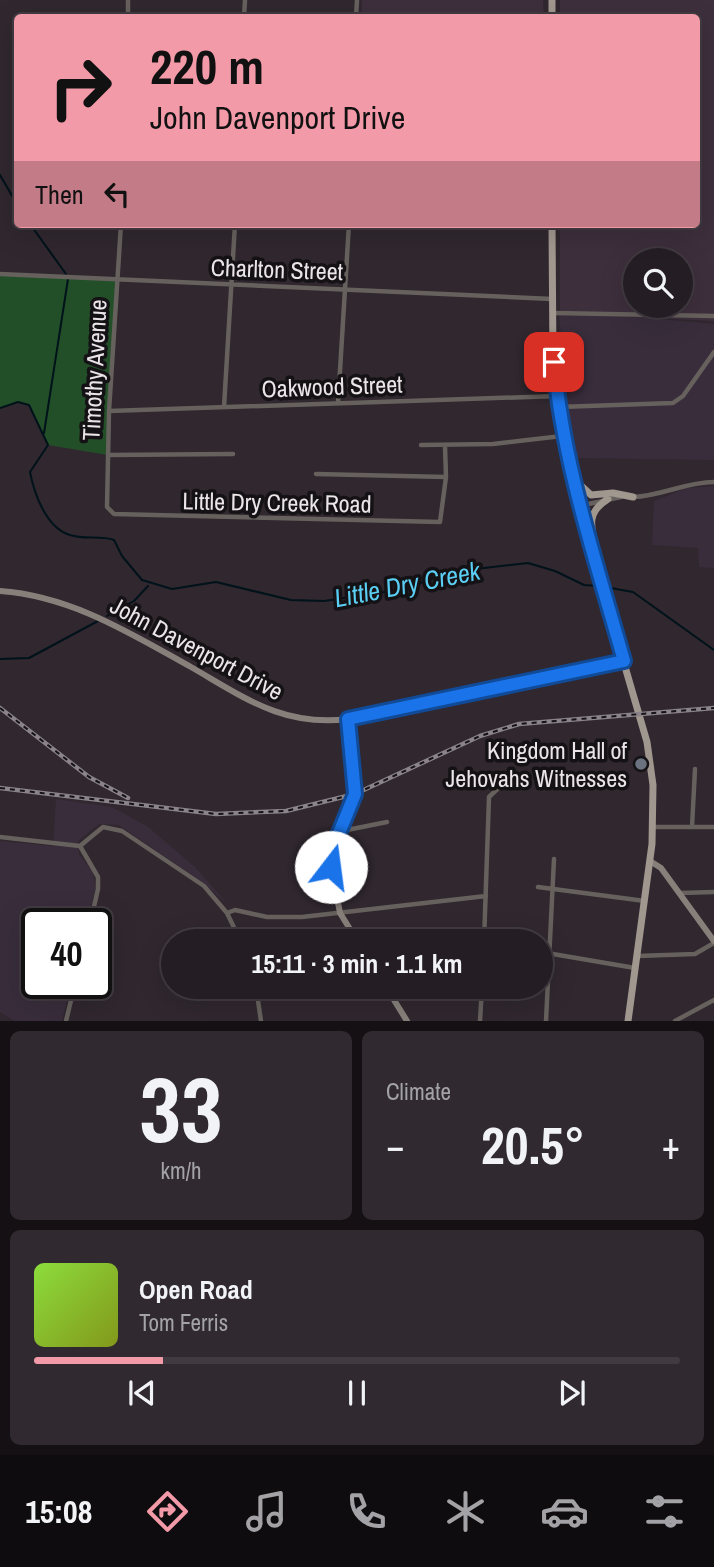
<!DOCTYPE html>
<meta charset="utf-8">
<style>
body{margin:0;font-family:"Archivo Narrow",sans-serif;background:#302a30;color:#f1f3f6;height:100vh;display:flex;flex-direction:column;font-size:26px;white-space:nowrap}
*{box-sizing:border-box;margin:0}
p{font-size:23px;color:#a3a2a6}
.icon{flex:none;width:38px;height:38px;fill:none;stroke:currentColor;stroke-width:2;stroke-linecap:round;stroke-linejoin:round}
.map{position:relative;height:1021px;overflow:hidden}
.side{display:flex;flex-direction:column;gap:10px;padding:10px;background:#141013;flex:1}
.side>*{flex:none}
.guide{position:absolute;left:14px;top:14px;width:686px;height:214px;border-radius:7px;box-shadow:0 7px 28px #0002,0 0 0 2px #413b41;background:#f39aa9;color:#111;overflow:hidden}
.fabs{position:absolute;left:623px;top:248px;display:grid;gap:14px}
.fabs a{display:grid;place-items:center;width:70px;height:70px;border-radius:50%;background:#241d23;box-shadow:0 7px 28px #0002,0 0 0 2px #413b41;font-size:35px}
.speed{position:absolute;left:21px;top:908px;display:flex;gap:14px;font-size:35px;font-weight:700;text-align:center}
.speed>*{display:grid;place-content:center;width:91px;height:91px;border-radius:50%;background:#241d23;box-shadow:0 7px 28px #0002,0 0 0 2px #413b41;line-height:1}
.speed .limit{border:4px solid #111;border-radius:10px;background:#fff;color:#111}
.pin{position:absolute;display:grid;place-items:center;width:60px;height:60px;color:#fff;margin:-30px;border-radius:14px;box-shadow:0 4px 10px #0006}
.me{position:absolute;width:77px;margin:-38px;rotate:15deg;stroke-linejoin:round;filter:drop-shadow(0 0 5px #0008)}
.turn{display:flex;align-items:center;gap:24px;height:147px;padding:0 21px;font-size:32px}
.turn .icon{width:91px;height:91px;stroke-width:2.5}
.turn b{display:block;font-size:49px;line-height:60px}
.then{display:flex;align-items:center;height:66px;padding:0 21px;background:#0003;gap:14px;font-size:26px}
.big{font-size:52px;font-weight:800;line-height:1.1}
.side .card{flex:1;display:flex;flex-direction:column;justify-content:center;gap:10px;min-width:0;padding:0 24px;border-radius:10px;background:#302a30}
.side .dial{align-items:center;gap:0}
.dial b{font-size:91px;line-height:1}
.song{display:flex;align-items:center;gap:21px}
.cover{width:84px;height:84px;border-radius:10px;background:linear-gradient(135deg,hsl(90 70% 55%),hsl(70 70% 35%))}
.played{height:7px;border-radius:4px;background:linear-gradient(90deg,#f39aa9 20%,#413b41 20%)}
.keys{display:flex;justify-content:space-around;direction:ltr}
.heat{display:flex;justify-content:space-between;align-items:center;font-size:38px;direction:ltr}
.side .tiles{flex:1;display:grid;gap:10px;grid-template-columns:1fr 1fr}
.card:last-child{grid-column:span 2}
.trip{position:absolute;left:161px;top:929px;width:392px;height:70px;border-radius:35px;background:#241d23;box-shadow:0 7px 28px #0002,0 0 0 2px #413b41;font-weight:800;line-height:70px;text-align:center}
.tab-bar{display:flex;height:112px;justify-content:space-around;align-items:center;background:#0e0c0e;color:#a3a2a6}
.tab-bar .icon{width:49px;height:49px}
.tab-bar .current{color:#f39aa9}
.tab-bar b{font-size:32px;color:#f1f3f6}
.map>svg:first-child{display:block}
.commercial{fill:#392d3c}
.built{fill:#3d2f3c;fill-rule:evenodd}
.green{fill:#224f28}
.lines{fill:none;stroke-linecap:round;stroke-linejoin:round}
.stream{stroke:#00121a;stroke-width:2}
.street{stroke:#66615d;stroke-width:4.5}
.secondary{stroke:#87807a;stroke-width:6}
.primary{stroke:#a0978f;stroke-width:7}
.rail-casing{stroke:#8a8389;stroke-width:4.5}
.rail{stroke:#151215;stroke-width:2;stroke-dasharray:5;stroke-linecap:butt}
.route-casing{stroke:#114b97;stroke-width:18}
.route{stroke:#1a73e8;stroke-width:12}
.worship-dot{fill:#6b7280;stroke:#151215;stroke-width:2.5}
.labels{text-anchor:middle;dominant-baseline:central;stroke-width:7;stroke-linejoin:round;paint-order:stroke}
.street-label{font-size:24px;fill:#ebe5ea;stroke:#151215}
.poi-label{font-size:24px;fill:#ebe5ea;stroke:#151215;text-anchor:end}
.water-label{font-size:26px;font-style:italic;fill:#5bcef3;stroke:#151215}
</style>
<div class="map">
<svg width="714" height="1021" viewBox="0 0 714 1021">
<rect width="100%" height="100%" fill="#30272f"/>
<path class="commercial" d="M559,315L639,317L714,324V460L576,458L569,426Z
M714,486V568L699,567L698,548L652,545L654,501L687,488Z
M56,799L112,807L147,826L195,867L229,906L206,885L119,825L99,824L78,841L79,854L92,871L96,886L87,924H37V984H71L62,1021H14L0,1012V841L53,846Z"/>
<path class="built" d="M362,0H543L544,17H361Z
M560,0H714V321L560,314V224H696V18H560ZM635,261H681V306H635Z"/>
<path class="green" d="M0,274L116,280L108,455L48,445L29,405L18,403L0,408Z"/>
<g class="lines">
<path class="stream" d="M0,175L18,206
M30,224L66,274
M0,408L18,402L29,405L48,445L30,472C34,493 46,528 70,535C84,540 101,535 114,540L122,556L142,580L172,589L216,582L291,600L324,601L405,589L449,572L528,563L555,571L584,585L600,586
M44,433L68,279
M605,587L633,592L714,650
M107,616L134,601L148,586
M0,659L29,658L98,621"/>
<path class="street" d="M128,18V0
M244,18L245,0
M356,18L357,0
M121,224L109,411L107,507L114,514L440,522L446,477L445,446
M0,274L552,299
M553,313L714,316
M338,403L349,224
M224,407L235,224
M559,407L673,403L683,396L714,352
M109,411L557,396
M421,445L493,444L562,436
M108,455L233,454
M316,474L446,477
M633,497C662,496 685,482 714,482
M579,506L621,497
M653,827H714
M692,827L695,769
M342,831L387,822
M0,837L80,846L103,827L122,831L204,886L227,913L241,942
M80,846L98,877V889L90,924
M538,887L645,901
M680,893L714,892
M227,913L235,910L267,917H302L486,896
M484,942L489,797L509,778L524,775
M541,952L635,968
M637,956L695,954L714,943
M256,987L261,1021
M66,1021L75,984
M480,1021L482,987
M546,1021L554,859
M675,1021L714,1000"/>
<path class="secondary" d="M0,591C71,596 130,633 191,667C245,698 283,727 348,719L624,661
M348,719L355,794L330,861L340,913L358,942
M650,861L661,868L714,941
M386,987L407,1021"/>
<path class="primary" d="M552,0V18
M552,224L553,362L563,436L581,516L647,742L653,785L652,844L628,1021
M574,479L591,495L613,493L633,497
M598,564C597,535 579,517 608,499"/>
<defs>
<path id="rail" d="M0,708L89,777L128,798
M0,788L216,814L286,811L355,794L480,736L519,724L714,708"/>
</defs>
<use href="#rail" class="rail-casing"/>
<use href="#rail" class="rail"/>
</g>
<g class="lines">
<defs>
<path id="route" d="M331,867L333,848L355,794L348,719L624,661C596,561 563,465 554,362"/>
</defs>
<use href="#route" class="route-casing"/>
<use href="#route" class="route"/>
</g>
<circle class="worship-dot" cx="641" cy="764" r="7"/>
<g class="labels">
<g class="street-label">
<text transform="translate(277 269) rotate(2)">Charlton Street</text>
<text transform="translate(94 370) rotate(-87)">Timothy Avenue</text>
<text transform="translate(332 386) rotate(-2)">Oakwood Street</text>
<text transform="translate(277 502) rotate(1)">Little Dry Creek Road</text>
<text transform="translate(197 648) rotate(28)">John Davenport Drive</text>
</g>
<g class="poi-label">
<text x="627" y="750">Kingdom Hall of<tspan x="627" dy="28">Jehovahs Witnesses</tspan></text>
</g>
<g class="water-label">
<text transform="translate(407 584) rotate(-11)">Little Dry Creek</text>
</g>
</g>
</svg>
<div class="fabs">
<a><svg class="icon" aria-label="search" viewBox="0 0 24 24"><circle cx="10" cy="10" r="6"/><path d="M15 15l6 6"/></svg></a>
</div>
<div class="speed"><div class="limit">40</div></div>
<div class="pin" style="left:554px;top:362px;background:#d93025"><svg class="icon" aria-label="arrive" viewBox="0 0 24 24"><path d="M6 21V4h12l-3 4 3 4H6"/></svg></div>
<svg class="me" style="left:331px;top:867px" viewBox="-20 -20 40 40"><circle r="19" fill="#fff"/><path d="M0-13L10 11 0 6-10 11z" fill="#1a73e8"/></svg>
<div class="trip">15:11 · 3 min · 1.1 km</div>
<div class="guide">
<div class="turn"><svg class="icon" aria-label="right" viewBox="0 0 24 24"><path d="M7 20v-9h11M14 6l5 5-5 5"/></svg><div><b>220 m</b>John Davenport Drive</div></div>
<div class="then">Then<svg class="icon" aria-label="left" viewBox="0 0 24 24"><path d="M17 20v-9H6M10 6l-5 5 5 5"/></svg></div>
</div>
</div>
<section class="side">
<div class="tiles">
<div class="card dial"><b>33</b><p>km/h</p></div>
<div class="card"><p>Climate</p>
<div class="heat"><a>−</a><b class="big">20.5°</b><a>+</a></div>
</div>
<div class="card">
<div class="song"><i class="cover"></i><div><b>Open Road</b><p>Tom Ferris</p></div></div>
<div class="played"></div>
<div class="keys"><svg class="icon" aria-label="previous" viewBox="0 0 24 24"><path d="M18 5L8 12l10 7zM5 5v14"/></svg><svg class="icon" aria-label="pause" viewBox="0 0 24 24"><path d="M8 5v14M16 5v14"/></svg><svg class="icon" aria-label="next" viewBox="0 0 24 24"><path d="M6 5l10 7-10 7zM19 5v14"/></svg></div>
</div>
</div>
</section>
<nav class="tab-bar">
<b>15:08</b>
<svg class="icon current" aria-label="directions" viewBox="0 0 24 24"><path d="M12 3l9 9-9 9-9-9zM9 14v-3h6M13 9l2 2-2 2"/></svg>
<svg class="icon" aria-label="music" viewBox="0 0 24 24"><path d="M9 18V5l10-2v13"/><circle cx="6" cy="18" r="3"/><circle cx="16" cy="16" r="3"/></svg>
<svg class="icon" aria-label="phone" viewBox="0 0 24 24"><path d="M5 4h4l2 5-3 2q2 4 5 5l2-3 5 2v4C11 20 4 13 5 4z"/></svg>
<svg class="icon" aria-label="climate" viewBox="0 0 24 24"><path d="M12 3v18M4 7l16 10M4 17L20 7"/></svg>
<svg class="icon" aria-label="car" viewBox="0 0 24 24"><path d="M5 17H2v-5l4-1 3-4h7l3 4 3 1v5h-3M9 17h6M6 11h13"/><circle cx="7" cy="17" r="2"/><circle cx="17" cy="17" r="2"/></svg>
<svg class="icon" aria-label="filters" viewBox="0 0 24 24"><path d="M4 7h16M4 17h16"/><circle cx="9" cy="7" r="2"/><circle cx="15" cy="17" r="2"/></svg>
</nav>
